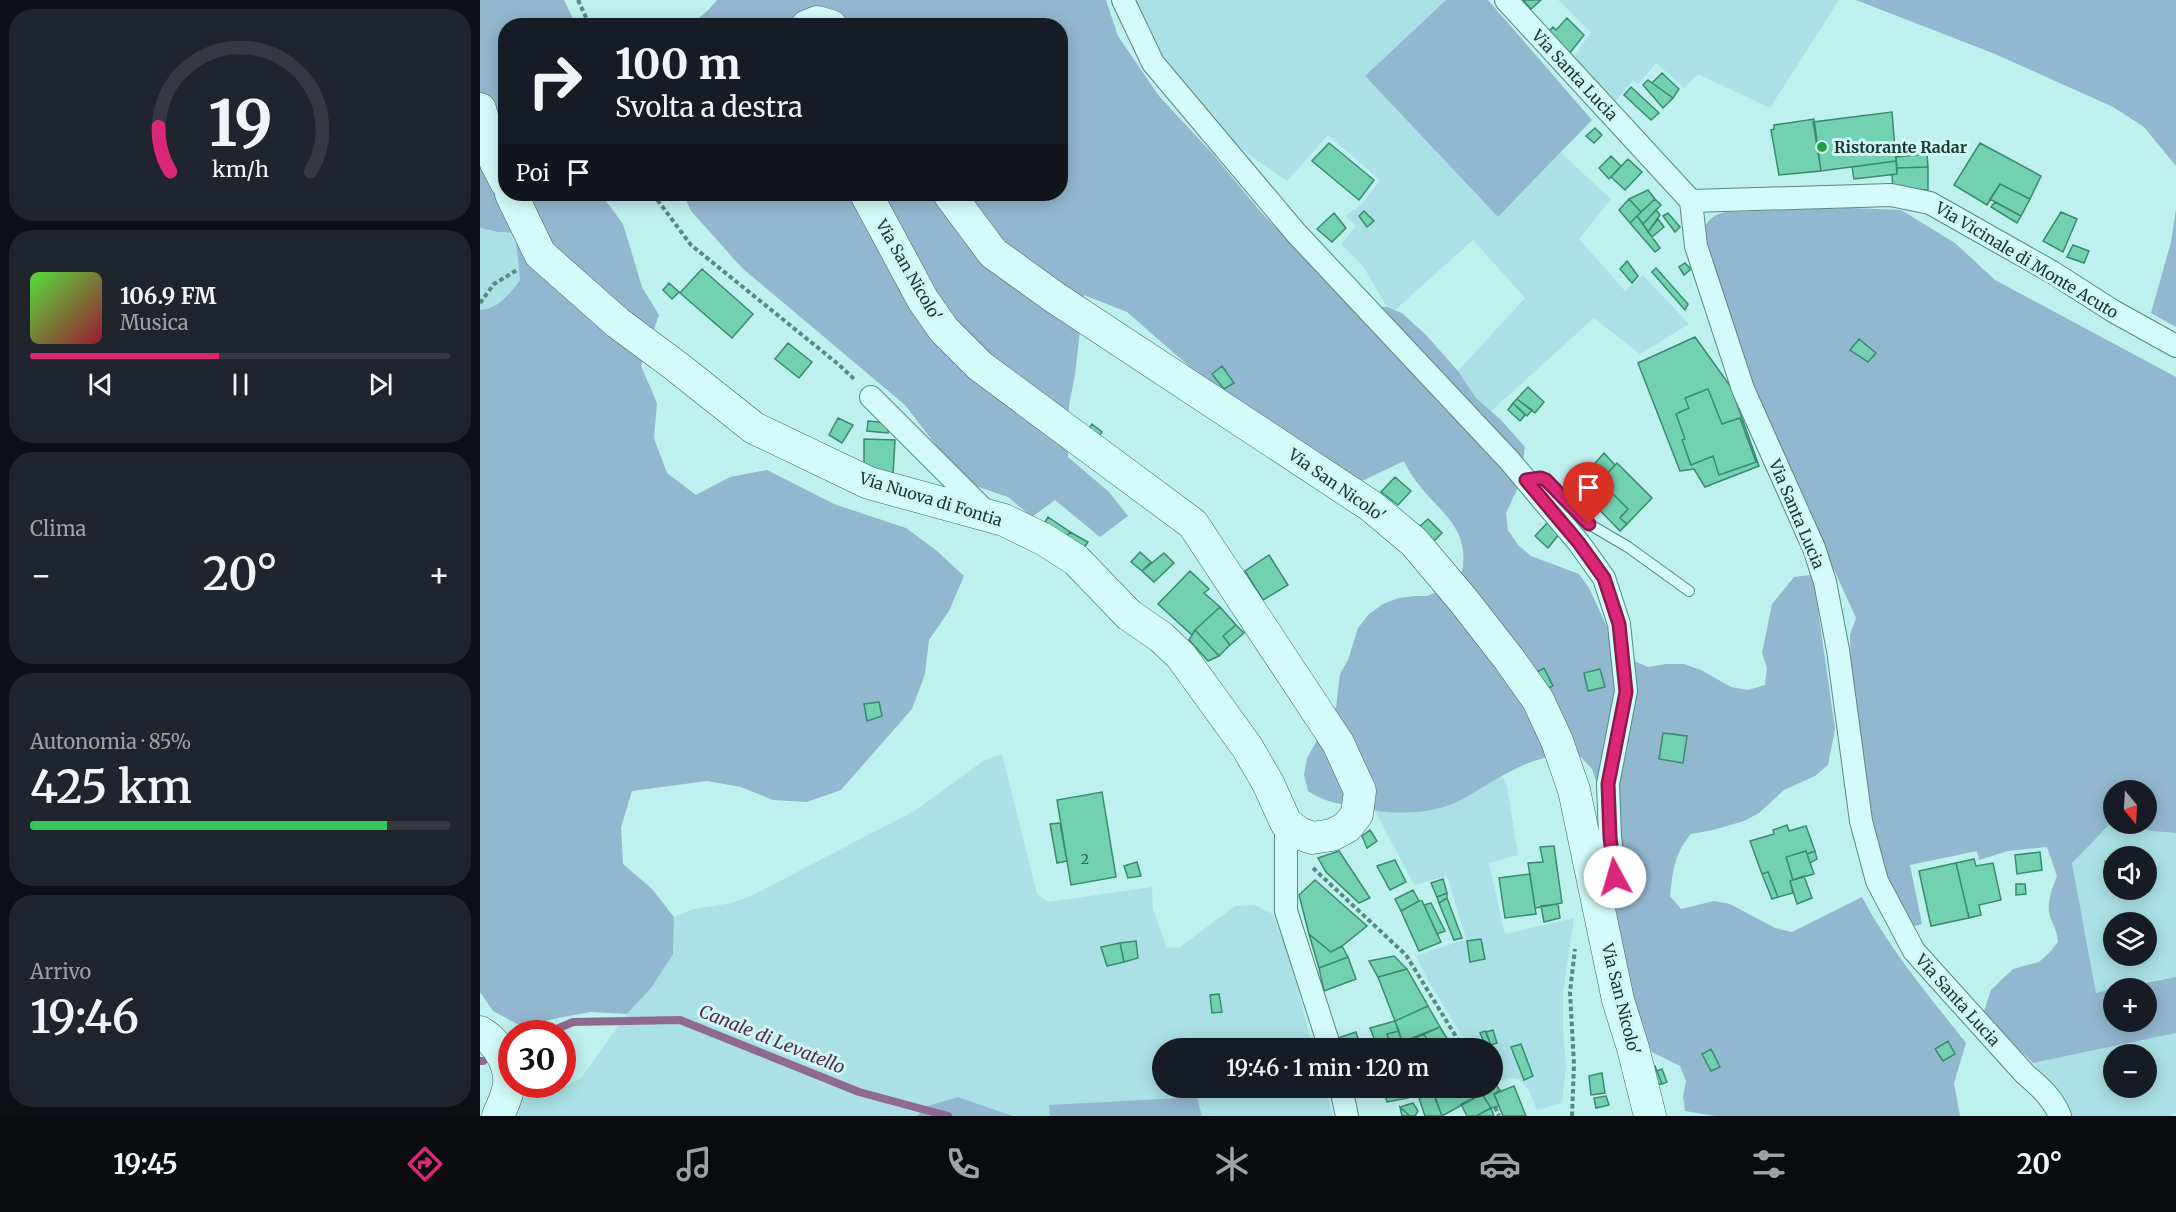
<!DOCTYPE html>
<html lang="it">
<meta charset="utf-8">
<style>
body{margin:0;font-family:Merriweather,serif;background:#20242c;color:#f1f3f6;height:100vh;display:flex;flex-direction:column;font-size:22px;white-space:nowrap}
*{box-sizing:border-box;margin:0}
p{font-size:20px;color:#9ea1a6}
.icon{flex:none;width:33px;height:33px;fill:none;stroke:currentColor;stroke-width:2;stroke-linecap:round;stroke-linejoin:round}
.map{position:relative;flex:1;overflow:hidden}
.panel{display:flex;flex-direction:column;gap:9px;padding:9px;background:#0d0f14;width:480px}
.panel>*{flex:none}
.guide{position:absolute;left:18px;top:18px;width:570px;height:183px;border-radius:24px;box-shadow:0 3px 15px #0003;background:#171b24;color:#f1f3f6;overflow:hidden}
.needle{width:39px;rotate:162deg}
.buttons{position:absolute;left:1623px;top:780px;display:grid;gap:12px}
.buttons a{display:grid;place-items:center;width:54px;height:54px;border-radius:50%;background:#171b24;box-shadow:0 3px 15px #0003;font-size:30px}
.speed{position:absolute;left:18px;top:1020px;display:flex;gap:12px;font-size:30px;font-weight:700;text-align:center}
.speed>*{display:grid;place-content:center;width:78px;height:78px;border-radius:50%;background:#171b24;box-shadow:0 3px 15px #0003;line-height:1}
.speed .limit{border:9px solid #d22;background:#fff;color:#111}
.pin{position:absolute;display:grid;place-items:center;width:51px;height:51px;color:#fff;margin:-62px -26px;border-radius:50% 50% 50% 0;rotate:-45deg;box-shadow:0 0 6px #0007}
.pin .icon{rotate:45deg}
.me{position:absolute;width:66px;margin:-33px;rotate:354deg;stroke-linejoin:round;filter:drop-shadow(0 0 4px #0008)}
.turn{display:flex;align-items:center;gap:21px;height:126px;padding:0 18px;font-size:27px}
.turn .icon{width:78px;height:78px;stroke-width:2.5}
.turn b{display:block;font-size:42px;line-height:51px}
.then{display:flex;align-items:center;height:57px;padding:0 18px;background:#0003;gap:12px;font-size:22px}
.big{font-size:45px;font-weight:600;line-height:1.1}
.panel .card{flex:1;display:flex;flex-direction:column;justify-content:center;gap:9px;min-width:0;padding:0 21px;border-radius:24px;background:#20242c}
.panel .dial{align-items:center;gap:0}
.dial svg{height:156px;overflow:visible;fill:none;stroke:#363941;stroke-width:7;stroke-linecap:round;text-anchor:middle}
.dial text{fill:#f1f3f6;stroke:none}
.song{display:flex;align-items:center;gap:18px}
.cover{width:72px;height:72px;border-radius:9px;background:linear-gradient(135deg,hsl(110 70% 55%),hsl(350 70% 35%))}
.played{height:6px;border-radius:3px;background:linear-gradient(90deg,#db2777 45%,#363941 45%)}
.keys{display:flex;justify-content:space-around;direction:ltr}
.heat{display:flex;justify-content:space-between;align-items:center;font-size:33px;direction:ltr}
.charge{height:9px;border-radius:4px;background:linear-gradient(90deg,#34c759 85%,#363941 0)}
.trip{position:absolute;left:672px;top:1038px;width:351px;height:60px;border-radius:30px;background:#171b24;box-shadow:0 3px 15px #0003;font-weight:600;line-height:60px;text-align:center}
.menu{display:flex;height:96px;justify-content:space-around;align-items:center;background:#090b0e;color:#9ea1a6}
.menu .icon{width:42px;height:42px}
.menu .active{color:#db2777}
.menu b{font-size:27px;color:#f1f3f6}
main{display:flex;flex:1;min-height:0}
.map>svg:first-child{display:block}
.farmland{fill:#abe1e6;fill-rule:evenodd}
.green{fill:#92b8cf}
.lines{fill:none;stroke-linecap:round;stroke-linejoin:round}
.stream{stroke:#906990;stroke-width:8}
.building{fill:#71d1b1;stroke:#3a8a6e;stroke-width:1.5}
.lane-casing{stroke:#568a7f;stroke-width:12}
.street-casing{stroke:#568a7f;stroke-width:24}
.secondary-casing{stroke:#396b5f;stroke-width:33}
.path{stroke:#568a7f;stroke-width:4;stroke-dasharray:4.5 3;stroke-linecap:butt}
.lane{stroke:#d2fbf9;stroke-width:10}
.street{stroke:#d2fbf9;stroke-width:22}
.secondary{stroke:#d2fbf9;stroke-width:32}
.route-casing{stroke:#8e194d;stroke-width:15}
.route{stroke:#db2777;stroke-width:10}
.poi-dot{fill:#229c40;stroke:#cef7f6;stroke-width:2}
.labels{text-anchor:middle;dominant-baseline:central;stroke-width:6;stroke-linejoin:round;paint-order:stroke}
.number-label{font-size:14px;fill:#305e51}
.street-label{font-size:16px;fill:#1b3831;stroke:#cef7f6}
.poi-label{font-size:16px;font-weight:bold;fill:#1b3831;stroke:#cef7f6;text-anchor:start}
.water-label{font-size:18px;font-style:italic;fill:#592a50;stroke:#cef7f6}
</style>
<main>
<section class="panel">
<div class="card dial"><svg viewBox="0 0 100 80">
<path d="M14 69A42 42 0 1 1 86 69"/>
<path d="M14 69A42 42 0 0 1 8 46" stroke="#db2777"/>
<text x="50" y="56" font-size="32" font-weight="700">19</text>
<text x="50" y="72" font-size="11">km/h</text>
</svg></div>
<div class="card">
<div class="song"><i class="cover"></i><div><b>106.9 FM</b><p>Musica</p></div></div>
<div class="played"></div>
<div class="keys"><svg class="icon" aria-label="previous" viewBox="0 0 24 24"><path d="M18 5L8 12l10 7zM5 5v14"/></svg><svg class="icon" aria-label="pause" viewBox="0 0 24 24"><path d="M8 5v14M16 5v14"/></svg><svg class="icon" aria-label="next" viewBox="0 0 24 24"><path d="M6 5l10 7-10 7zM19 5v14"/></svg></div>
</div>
<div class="card"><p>Clima</p>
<div class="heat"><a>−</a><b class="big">20°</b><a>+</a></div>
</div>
<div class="card"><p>Autonomia · 85%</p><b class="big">425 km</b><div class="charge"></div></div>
<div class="card"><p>Arrivo</p><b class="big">19:46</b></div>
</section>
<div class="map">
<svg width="1696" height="1116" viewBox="0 0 1696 1116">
<rect width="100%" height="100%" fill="#bef0ee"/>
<path class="farmland" d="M651,0H966L885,76L1018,217L1081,153L1131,199L1099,239L1145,291L1163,275L1209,324L1160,354L1114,318L1011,411L996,398L978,371L1045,298L993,240L915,310L907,307L883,266L861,244L876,226L865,216L881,205L900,180L848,135L807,181L771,156L734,124L683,64Z
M1078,0H1359L1290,108L1218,74L1204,88L1176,63L1158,84L1153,80L1135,102L1093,58L1111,32Z
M0,228L18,232L35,233L40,280L28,297L6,310H0Z
M522,754L557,894L568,902L672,887L673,909L687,948L700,947L755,906L775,905L793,914L810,959L833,1048H682V1088H845L853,1116H722L717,1097L569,1106L570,1116H533L478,1097L447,1106L437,1116H28L44,1085L85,1087L102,1077L147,1014L172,987L193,954L194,917L214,909L252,903L273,895L436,810L503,761Z
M1022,776L1027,786L1038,855L1009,863L1025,934L1094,918L1083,993V1031L1086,1066L1082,1103L1057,1110L1048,1089L1039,1079L1029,1078L1013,1084L1012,1048H990L948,981L936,956L986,939L967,876L934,885L895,811L931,813L949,810L980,800Z
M1633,821L1634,824H1650L1672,831L1696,833V977L1666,981L1616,993L1592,863ZM1634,856H1666V890H1634ZM1634,922H1666V956H1634Z
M1696,1033V1113L1690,1116H1589L1584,1100L1553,1063ZM1634,1054H1666V1088H1634Z"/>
<path class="green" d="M0,0H84L96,25L26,26V194H121L143,224L162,287L179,315L161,366L177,403L174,438L187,473L216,495L250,477L287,470L354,504L426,528L457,551L484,576L469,611L449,640L445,674L432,709L361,790L327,802L293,800L261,787L227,781L152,791L141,827L143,864L172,889L194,917L193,954L172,987L147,1014L111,1012L77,1018L43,1027L13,1011L0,992V310C18,309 30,294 40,280L35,233L18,232L0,228Z
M237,0H626L638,36L679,96L731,152L780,211L873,308L907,307L922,313L946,335L978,371L996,398L1021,420L1045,447L1040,483L1026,513L1028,530L1038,545L1051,556L1099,574L1109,588L1140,655L1168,667L1186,664H1204L1221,670L1251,687L1268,690L1285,685L1287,668L1282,653L1292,604L1314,577L1330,575L1335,589L1355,729L1348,765L1335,776L1304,790L1279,813L1264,821L1233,830L1211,834C1194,854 1193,871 1190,896L1201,909L1234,901L1250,904L1295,928L1312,932L1382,897C1410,950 1449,996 1486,1043L1474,1083L1480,1116H1235L1205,1111L1203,1096L1206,1081L1200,1066L1172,1052L1164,1037L1144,989L1124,805L1112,769L1101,757C1091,757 1079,756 1069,757C1038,763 1010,784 983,799C951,816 913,815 880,808C861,804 844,802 828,791L824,775L827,758L856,707L860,674L868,660L878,628L889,614L903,604L919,598L935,596H947L979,583C999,520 946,510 924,461L882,481L718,374L647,312L604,295L595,375L589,405L588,457L629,492L648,516L620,537L575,500L552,517L528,497L484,482L425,405L262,268L211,211L203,194H580V26H190C215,23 221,19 237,0Z
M966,0H1008L1112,120L1018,217L885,76Z
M1376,0H1696V166L1664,127L1633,107L1515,54Z
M1371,208L1421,210L1475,243L1515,280L1696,377V833L1672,831L1650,824H1666V790H1634L1633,821L1592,863L1616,993L1633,989L1634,1022H1666V988H1637L1696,977V1033L1553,1063L1503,1014L1511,990L1533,969L1559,962L1569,953L1578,942C1577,931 1575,929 1571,919C1565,905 1572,889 1577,876L1567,847L1528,851L1499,860L1497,851L1430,865L1442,924L1431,927L1406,879L1394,840L1371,673L1370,635L1376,618L1284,416L1223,239C1224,222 1230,216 1246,212Z
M1696,208V327L1671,313L1691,242Z
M478,1097L533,1116H437L447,1106Z
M717,1097L722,1116H570L569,1105Z"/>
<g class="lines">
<path class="stream" d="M65,1034L93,1022L200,1020L379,1092L468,1116
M0,1061H3"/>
</g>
<path class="building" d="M1043,0H1061L1051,9Z
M1087,18L1104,35L1089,54L1068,32L1073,27L1076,30Z
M1182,73L1199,89L1193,98L1172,83Z
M1168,80L1193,98L1183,108L1163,85Z
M1151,87L1179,113L1171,120L1144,95Z
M1412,112L1416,161L1341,171L1333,122Z
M1334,119L1341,171L1299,175L1291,130L1294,129V125Z
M1115,128L1122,135L1114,143L1106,136Z
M849,143L894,180L879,200L832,161Z
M1500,143L1561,176L1550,199L1520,184L1507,205L1474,185Z
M1447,154L1448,167L1417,168L1416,157Z
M1131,156L1141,166L1129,179L1119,168Z
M1148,159L1162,172L1145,190L1131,177Z
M1416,161L1417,174L1374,179L1372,167Z
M1448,167V190H1413L1412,175L1417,174V168Z
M1520,184L1550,199L1541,216L1510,199Z
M1168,190L1175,199L1161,212L1149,199Z
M1149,199L1161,212L1150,223L1139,210Z
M1175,199L1181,205L1163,224L1157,216Z
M1515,202L1541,216L1537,223L1511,207Z
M1176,210L1180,215L1168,232L1163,224Z
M884,211L894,221L887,227L879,216Z
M1581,212L1597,219L1583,252L1563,241Z
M854,213L866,228L852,242L837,229Z
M1188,213L1200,227L1195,232L1183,216Z
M1157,216L1180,248L1175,252L1150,223Z
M1178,219L1184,227L1172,237L1168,232Z
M1593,245L1609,251L1604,263L1587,257Z
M1147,261L1158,276L1152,283L1140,269Z
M1205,263L1211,269L1204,275L1199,267Z
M1176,268L1208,304L1205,310L1172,272Z
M222,269L273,314L252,338L200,293Z
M189,283L199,292L192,299L183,290Z
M1215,337L1251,387L1279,466L1225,487L1214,469L1200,471L1158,363Z
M1379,339L1396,353L1388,362L1370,350Z
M308,343L332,362L319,378L295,359Z
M742,366L754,383L744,389L732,374Z
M1048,387L1064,402L1055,413L1037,399Z
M1228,389L1242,424L1260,418L1276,462L1239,475L1233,456L1211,465L1202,440L1205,439L1196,414L1209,408L1205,398Z
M1037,399L1052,410L1047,416L1033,403Z
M1033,403L1045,415L1040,421L1028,410Z
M358,418L373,425L362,443L349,435Z
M388,421L409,423L408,433L387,431Z
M612,424L622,432L616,441L606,433Z
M384,439L415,440L413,475L384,471Z
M1124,453L1135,465L1106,496L1091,481L1107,465L1110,469Z
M1137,463L1172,498L1147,524L1140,518L1148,509L1120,481Z
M915,477L931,491L918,505L901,492Z
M1120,481L1148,509L1140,518L1147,524L1140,531L1106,496Z
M568,517L590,532L583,541L562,527Z
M948,519L962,533L953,542L939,527Z
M1068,522L1080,533L1068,548L1055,536Z
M590,532L608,542L600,554L583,541Z
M660,552L671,562L662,571L651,562Z
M684,553L694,563L674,582L662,571Z
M789,555L808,585L783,600L765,571Z
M710,571L729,589L724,593L740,607L715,630L712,635L678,604Z
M740,607L756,625L743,636L750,645L739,656L715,630Z
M756,625L764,633L750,645L743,636Z
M715,630L739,656L728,661L709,640Z
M1064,668L1073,686L1064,690L1053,674Z
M1120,669L1125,687L1108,691L1104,673Z
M399,702L402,716L387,721L384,704Z
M1183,733L1207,736L1203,763L1179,759Z
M622,792L636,877L591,885L577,800Z
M580,823L587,861L577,863L570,824Z
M1307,825L1309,831L1326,826L1335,851L1327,854L1326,851L1306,857L1313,880L1310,881L1313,893L1298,897L1288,872L1282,874L1270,841L1294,834L1293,830Z
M890,830L897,841L887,848L882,836Z
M1074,846L1082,903L1055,908L1048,863L1063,862L1060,847Z
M859,851L890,898L879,903L846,872L838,858Z
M1326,851L1334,874L1313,880L1306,857Z
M1335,851L1337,859L1330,863L1327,854Z
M1560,852L1562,870L1537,874L1535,855Z
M1494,859L1496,866L1513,863L1521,900L1499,905L1501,915L1489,918L1476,863Z
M915,860L926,882L910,890L897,866Z
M1625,861H1634V882H1626Z
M657,862L661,876L648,878L644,866Z
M1476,863L1489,918L1451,926L1439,871Z
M1288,872L1298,897L1292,899L1282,874Z
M1050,874L1056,914L1025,918L1019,878Z
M1324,876L1332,898L1317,904L1310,881Z
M963,879L967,893L957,897L951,883Z
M835,880L887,926L862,946L851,952L829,934L819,895Z
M1536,884H1545L1546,894L1536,895Z
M933,890L939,901L921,911L915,899Z
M967,893V898L959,903L957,897Z
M967,898L982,938L974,940L959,903Z
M939,901H942L961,942L939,951L921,911Z
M951,903L965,931L957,934L944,905Z
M1078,904L1080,918L1064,922L1061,906Z
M829,934L851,952L862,946L868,957L839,968Z
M1001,939L1005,959L990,962L987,941Z
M656,941L658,958L644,962L640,943Z
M640,943L644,962L627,966L621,947Z
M914,956L927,969L898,977L889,961Z
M868,957L876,979L844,991L839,968Z
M927,969L948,1006L915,1021L898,977Z
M739,994L742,1012L732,1013L730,995Z
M948,1006L960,1027L922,1042L915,1021Z
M915,1021L919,1031L907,1034L910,1044L898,1048L890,1028Z
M960,1027L971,1045L965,1048H952L944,1034Z
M1013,1030L1017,1043L1011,1045L1006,1032Z
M919,1031L922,1042L910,1044L907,1034Z
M1005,1031L1011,1045L1006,1047L1000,1033Z
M876,1032L881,1048H858L855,1039Z
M944,1034L952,1048H935L931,1040Z
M1468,1041L1475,1054L1463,1061L1455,1049Z
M1041,1044L1053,1076L1044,1080L1031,1047Z
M1231,1049L1240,1067L1231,1071L1222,1054Z
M1175,1066L1182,1084L1176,1085L1170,1068Z
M1182,1069L1187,1082L1182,1084L1177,1071Z
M1122,1073L1125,1093L1111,1095L1109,1076Z
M1016,1085L1020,1090L1014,1094L1019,1106L1011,1108L1002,1094Z
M1034,1086L1046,1116H1023L1014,1094Z
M903,1088H924L928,1098L907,1102Z
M951,1088H998L1002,1094L962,1116Z
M954,1094L962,1116H945L939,1098Z
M1002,1094L1011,1108L996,1116H987L981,1104Z
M1126,1096L1129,1105L1116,1108L1114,1098Z
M933,1103L938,1111L935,1116H930L920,1107Z
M920,1107L930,1116H922Z
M1011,1108L1014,1116H996Z"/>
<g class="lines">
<defs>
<path id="lane" d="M1047,480L1061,478L1066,480L1109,524L1148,547L1209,591"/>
<path id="street" d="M643,0L673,63L816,233L1029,460L1099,543L1124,578L1139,624L1146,691L1128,784L1130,837L1135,877C1132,885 1128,886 1120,886L1115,882
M1026,0L1211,201L1216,246L1263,389L1334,548L1345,582L1358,650L1381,821L1397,881L1434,951L1545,1074C1559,1086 1573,1098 1580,1116
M1211,201L1411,195L1450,203L1572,272L1633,311L1696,346
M391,397L509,515
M806,823V911L850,1048
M861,1088L867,1116"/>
<path id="secondary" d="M327,26L337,22L351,26
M0,109L16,163L26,182
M31,194L60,254L138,323L196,366L274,428L389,483L524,520L565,540L596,560L649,615L681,637L701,656L767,747L788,783L806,823L819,833L832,838L852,835L867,827L877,814L880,791L858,743L713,524L500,366L464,330L443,300L386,194
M469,194L513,253L574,297L891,506L934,542L983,600L1029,659L1058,700L1077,741L1094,790L1138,1000L1153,1048L1170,1116
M0,1032C17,1042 31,1064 29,1084C28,1095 22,1106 18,1116"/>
</defs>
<use href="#lane" class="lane-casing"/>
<use href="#street" class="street-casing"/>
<use href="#secondary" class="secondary-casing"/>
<path class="path" d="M98,0L110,26
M173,194L211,245L358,364L374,379
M0,303L14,284L37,270
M833,868L926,955L983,1048
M1006,1088L1007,1091
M1015,1107L1019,1116
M1092,1116L1094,1065L1090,992L1095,949"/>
<use href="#lane" class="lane"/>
<use href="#street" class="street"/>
<use href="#secondary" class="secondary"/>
</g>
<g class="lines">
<defs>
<path id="route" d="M1109,524L1066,480L1061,478L1046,480L1099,543L1124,578L1139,624L1146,692L1128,784L1130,837L1135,877"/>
</defs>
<use href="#route" class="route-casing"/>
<use href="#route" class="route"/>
</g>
<circle class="poi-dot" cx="1342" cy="147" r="6"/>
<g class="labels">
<g class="number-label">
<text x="605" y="859">2</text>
</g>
<g class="street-label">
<text transform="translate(1095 75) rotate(47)">Via Santa Lucia</text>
<text transform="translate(1547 260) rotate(31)">Via Vicinale di Monte Acuto</text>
<text transform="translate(429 270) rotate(60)">Via San Nicolo'</text>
<text transform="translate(857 485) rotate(35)">Via San Nicolo'</text>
<text transform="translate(451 499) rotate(17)">Via Nuova di Fontia</text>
<text transform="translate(1317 514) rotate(67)">Via Santa Lucia</text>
<text transform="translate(1141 999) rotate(76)">Via San Nicolo'</text>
<text transform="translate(1478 1000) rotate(48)">Via Santa Lucia</text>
</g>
<g class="poi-label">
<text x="1354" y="147">Ristorante Radar</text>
</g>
<g class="water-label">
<text transform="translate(292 1039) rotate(22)">Canale di Levatello</text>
</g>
</g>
</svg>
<div class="buttons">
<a><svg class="needle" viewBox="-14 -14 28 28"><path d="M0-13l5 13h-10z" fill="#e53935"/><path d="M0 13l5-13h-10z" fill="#9ea1a6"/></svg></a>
<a><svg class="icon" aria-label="sound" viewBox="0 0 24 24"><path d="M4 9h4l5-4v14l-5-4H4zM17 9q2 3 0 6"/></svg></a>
<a><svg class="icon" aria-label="layers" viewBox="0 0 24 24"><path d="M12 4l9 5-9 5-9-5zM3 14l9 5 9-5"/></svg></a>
<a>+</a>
<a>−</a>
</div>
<div class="speed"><div class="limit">30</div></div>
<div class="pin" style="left:1109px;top:524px;background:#d93025"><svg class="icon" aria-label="arrive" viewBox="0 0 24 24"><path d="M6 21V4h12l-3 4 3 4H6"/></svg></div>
<svg class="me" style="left:1135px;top:877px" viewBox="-20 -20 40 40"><circle r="19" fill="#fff"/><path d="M0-13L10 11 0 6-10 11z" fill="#db2777"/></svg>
<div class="trip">19:46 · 1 min · 120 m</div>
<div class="guide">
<div class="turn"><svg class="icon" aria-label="right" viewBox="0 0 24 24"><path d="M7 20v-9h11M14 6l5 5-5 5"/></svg><div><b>100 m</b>Svolta a destra</div></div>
<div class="then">Poi<svg class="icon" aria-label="arrive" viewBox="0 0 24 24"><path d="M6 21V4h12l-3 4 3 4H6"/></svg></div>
</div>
</div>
</main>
<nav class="menu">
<b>19:45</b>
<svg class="icon active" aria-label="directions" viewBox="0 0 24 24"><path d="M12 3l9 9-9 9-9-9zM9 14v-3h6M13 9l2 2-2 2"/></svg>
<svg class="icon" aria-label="music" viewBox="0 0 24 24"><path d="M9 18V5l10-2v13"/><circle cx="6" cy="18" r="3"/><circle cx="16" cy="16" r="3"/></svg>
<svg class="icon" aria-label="phone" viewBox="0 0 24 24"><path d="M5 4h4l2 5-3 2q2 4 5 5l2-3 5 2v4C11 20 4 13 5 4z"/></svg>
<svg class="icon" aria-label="climate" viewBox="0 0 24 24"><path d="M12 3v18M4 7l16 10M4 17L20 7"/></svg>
<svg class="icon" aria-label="car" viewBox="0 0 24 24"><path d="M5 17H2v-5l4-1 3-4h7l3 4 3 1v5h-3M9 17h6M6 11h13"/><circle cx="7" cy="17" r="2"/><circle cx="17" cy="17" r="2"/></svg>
<svg class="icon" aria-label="filters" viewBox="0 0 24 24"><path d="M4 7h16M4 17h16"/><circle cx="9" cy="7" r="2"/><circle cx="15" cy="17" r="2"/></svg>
<b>20°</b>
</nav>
